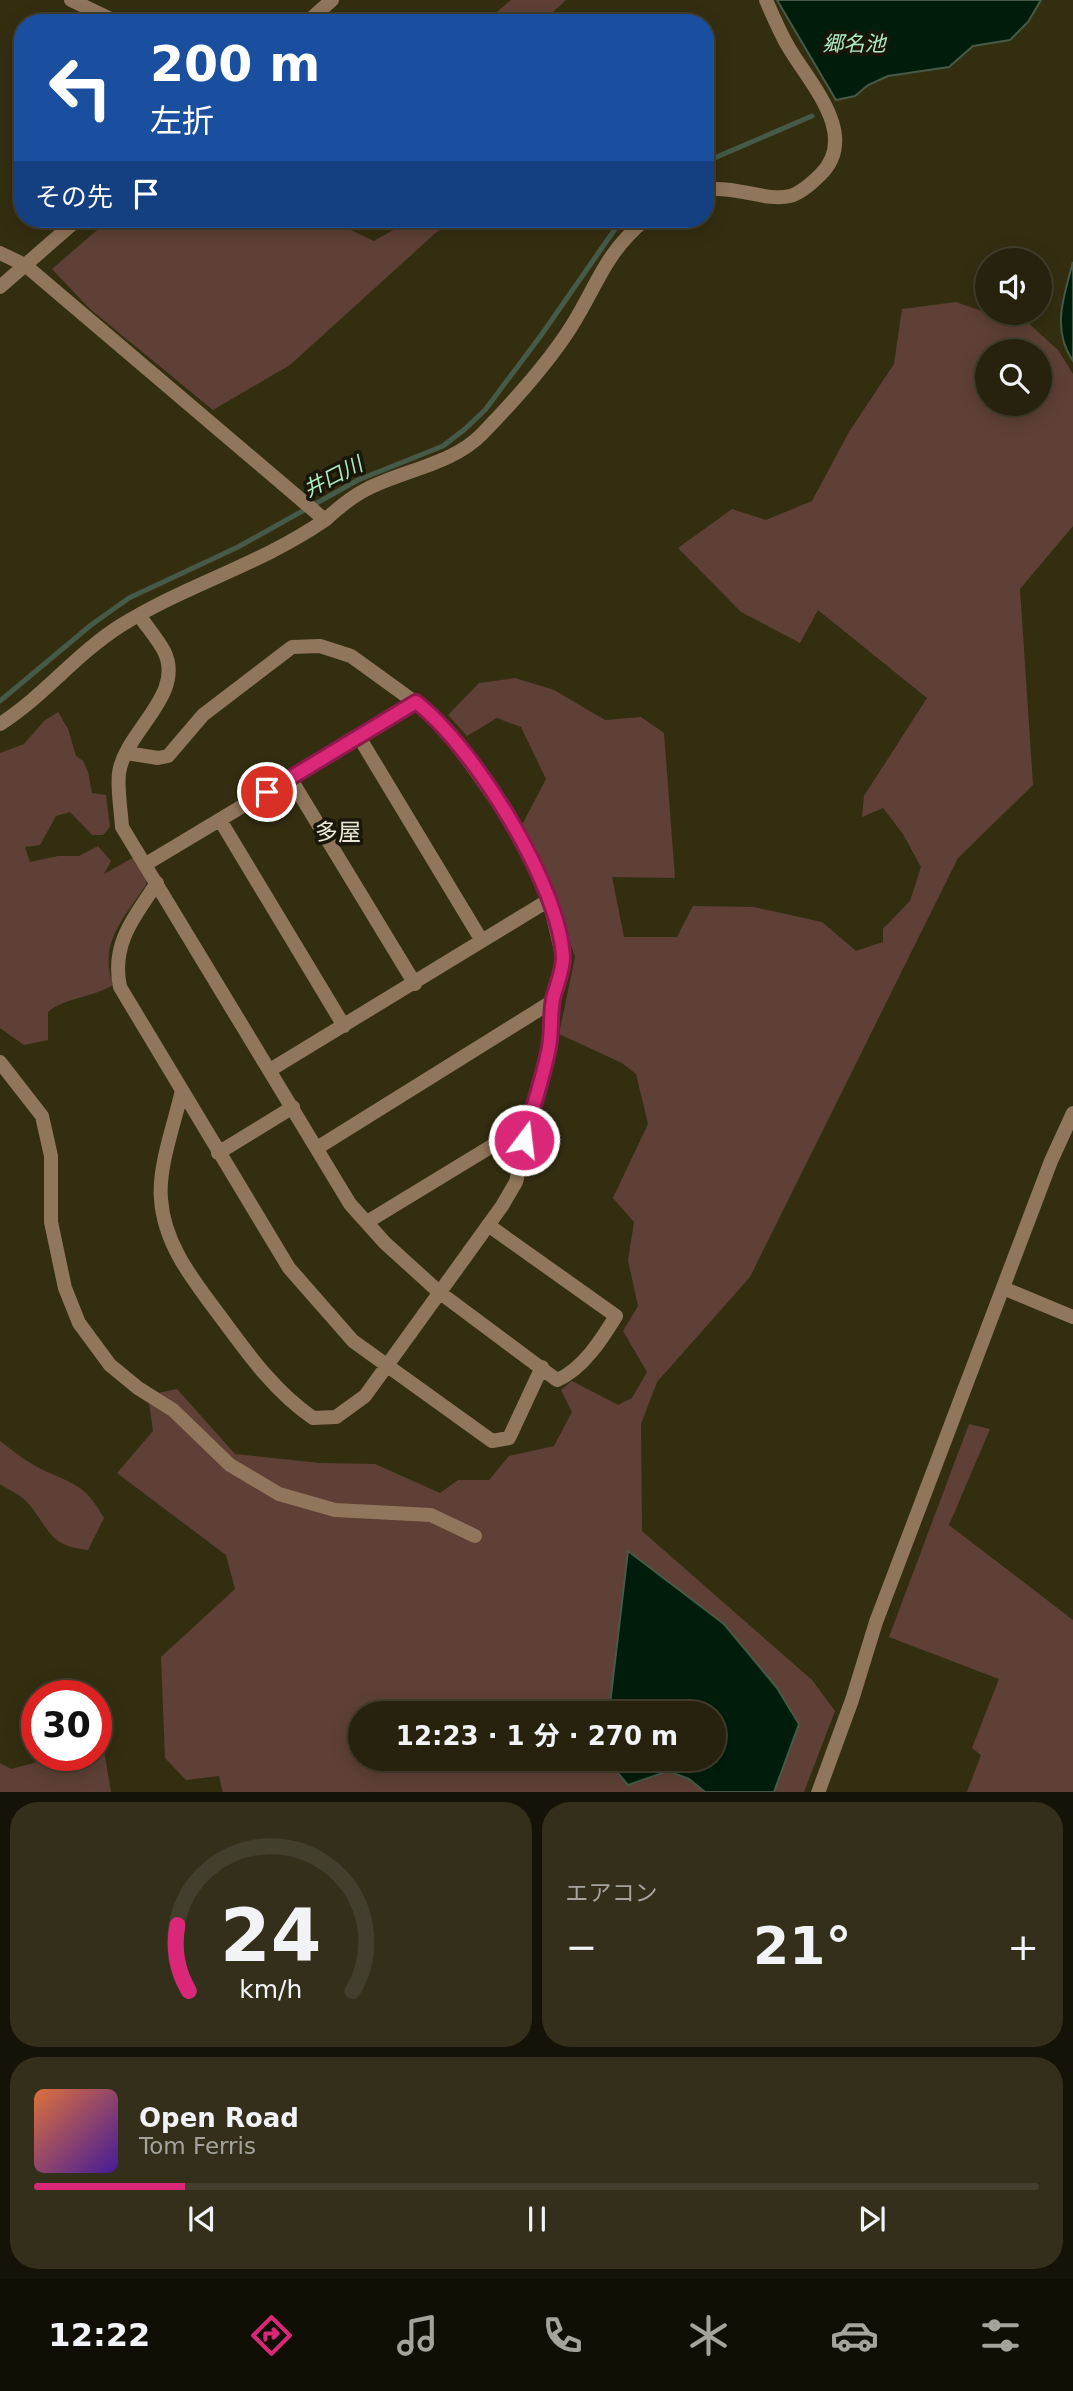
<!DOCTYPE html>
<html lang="ja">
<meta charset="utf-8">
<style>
body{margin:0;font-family:"DejaVu Sans","Noto Sans JP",sans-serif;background:#332f1b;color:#f1f3f6;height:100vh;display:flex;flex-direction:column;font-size:26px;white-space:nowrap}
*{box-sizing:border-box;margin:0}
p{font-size:23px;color:#a4a49d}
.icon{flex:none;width:38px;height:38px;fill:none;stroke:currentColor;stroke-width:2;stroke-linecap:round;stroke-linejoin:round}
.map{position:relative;height:1792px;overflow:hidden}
.details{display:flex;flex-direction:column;gap:10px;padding:10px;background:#151307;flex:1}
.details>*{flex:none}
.banner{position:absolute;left:14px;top:14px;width:700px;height:214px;border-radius:28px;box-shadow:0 4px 18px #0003,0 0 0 2px #433f2e;background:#1a4fa0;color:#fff;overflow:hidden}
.fabs{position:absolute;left:975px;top:248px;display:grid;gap:14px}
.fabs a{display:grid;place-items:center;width:77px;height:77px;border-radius:50%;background:#27220d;box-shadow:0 4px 18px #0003,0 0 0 2px #433f2e;font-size:35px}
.speed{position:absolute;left:21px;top:1680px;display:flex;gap:14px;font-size:35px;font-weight:700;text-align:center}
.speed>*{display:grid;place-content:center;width:91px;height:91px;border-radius:50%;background:#27220d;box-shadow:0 4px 18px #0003,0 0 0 2px #433f2e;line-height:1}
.speed .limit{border:10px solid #d22;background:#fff;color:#111}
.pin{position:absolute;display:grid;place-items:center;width:60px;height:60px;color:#fff;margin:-30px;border:4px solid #fff;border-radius:50%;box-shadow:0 2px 7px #0007}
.me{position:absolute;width:77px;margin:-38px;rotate:15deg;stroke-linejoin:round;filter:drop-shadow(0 0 5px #0008)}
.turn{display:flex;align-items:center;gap:24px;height:147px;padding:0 21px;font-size:32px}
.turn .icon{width:91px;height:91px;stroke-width:2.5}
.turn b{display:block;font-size:49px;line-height:60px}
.then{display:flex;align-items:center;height:66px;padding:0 21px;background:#0003;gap:14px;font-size:26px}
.big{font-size:52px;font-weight:700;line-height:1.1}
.details .card{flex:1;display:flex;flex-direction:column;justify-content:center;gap:10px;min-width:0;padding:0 24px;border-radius:28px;background:#332f1b}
.details .dial{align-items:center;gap:0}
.dial svg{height:182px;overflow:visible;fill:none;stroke:#433f2e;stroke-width:7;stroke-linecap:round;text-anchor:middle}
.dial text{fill:#f1f3f6;stroke:none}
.song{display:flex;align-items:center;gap:21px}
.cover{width:84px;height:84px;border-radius:10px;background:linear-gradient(135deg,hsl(20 70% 55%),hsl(260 70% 35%))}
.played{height:7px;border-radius:4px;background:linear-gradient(90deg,#db2777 15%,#433f2e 15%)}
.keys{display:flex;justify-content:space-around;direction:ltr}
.heat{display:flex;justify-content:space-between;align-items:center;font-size:38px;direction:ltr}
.details .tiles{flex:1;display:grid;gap:10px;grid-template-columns:1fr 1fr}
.card:last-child{grid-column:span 2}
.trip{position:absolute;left:348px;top:1701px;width:378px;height:70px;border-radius:35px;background:#27220d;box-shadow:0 4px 18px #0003,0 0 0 2px #433f2e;font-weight:700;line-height:70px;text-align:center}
.tab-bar{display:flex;height:112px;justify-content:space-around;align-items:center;background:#100e05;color:#a4a49d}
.tab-bar .icon{width:49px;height:49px}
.tab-bar .current{color:#db2777}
.tab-bar b{font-size:32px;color:#f1f3f6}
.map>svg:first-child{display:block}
.green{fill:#5e4036;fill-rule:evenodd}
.water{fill:#001d0b;stroke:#465a48;stroke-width:2}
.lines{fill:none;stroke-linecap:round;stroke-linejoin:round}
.stream{stroke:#465a48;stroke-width:5}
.minor{stroke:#90765b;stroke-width:14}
.tertiary{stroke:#90765b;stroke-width:14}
.route-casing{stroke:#8e194d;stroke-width:18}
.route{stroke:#db2777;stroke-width:12}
.labels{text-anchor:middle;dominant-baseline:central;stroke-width:7;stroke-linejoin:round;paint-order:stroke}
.water-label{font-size:21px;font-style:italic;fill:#aeebc3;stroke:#19160a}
.quarter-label{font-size:23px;fill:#ebe8d7;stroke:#19160a}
</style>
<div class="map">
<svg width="1073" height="1793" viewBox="0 0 1073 1793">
<rect width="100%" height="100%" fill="#342e11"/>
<path class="green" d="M511,0H566L541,23H484Z
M110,219H328L374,241L409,221L407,219H451L290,365L213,410L90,309L52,269Z
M956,302L987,313L1025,320L1058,350L1073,374V526L1020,589L1033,785L958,858L750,1277L657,1382L641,1424L642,1531L812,1680L835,1711L804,1792H774L798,1724L724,1624L628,1552L609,1713H360V1759H606L628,1785L668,1771L689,1779L705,1792L223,1793L219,1776L186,1780L165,1758L161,1657L235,1589L226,1555L117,1473L153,1431L148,1395L177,1389L235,1454L320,1463L375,1464L440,1493L458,1480H489L509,1456L554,1446L572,1412L561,1390L572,1381L618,1405L632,1398L647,1372L623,1331L638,1306L628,1260L634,1222L613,1198L648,1124L636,1074L622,1063L559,1034L575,957L553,892L522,825L546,779L521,727L497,718L467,736L448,715L479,683L515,678L554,690L605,720L641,717L664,733L675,878L612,877L624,937H677L693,906L754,907L822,922L856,951L883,942V929L910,901L921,867L903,834L883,808L862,817L864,796L927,698L818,610L800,643L741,612L678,548L732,509L766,520L812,501L849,432L894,364L902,309ZM987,352H1040V404H987Z
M58,712L68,729L76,756L83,761L88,772L92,793L106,795L110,827L103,835H92L70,812L56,816L40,845L25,847L30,862L58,856H79L98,846L111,861L104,874L134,857L147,879L146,885C124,918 98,943 113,985C92,998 66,997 48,1012V1040L24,1045L0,1028V753L24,744L44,721Z
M969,1424L990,1429L949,1525L1073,1620V1792H967L981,1755L972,1748L999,1679L889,1637Z
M0,1441C13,1451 27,1462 41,1469C73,1484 85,1484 104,1518L88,1550C47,1545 51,1530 28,1503C21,1495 9,1490 0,1484Z
M103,1745L111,1792H0V1763L11,1769L64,1755H96V1747Z"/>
<path class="water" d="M777,0H1041L1028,22L1010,40L973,46L949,67L888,76L868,85L855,96L836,100Z
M1073,262V361C1051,329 1064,296 1073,262Z
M628,1551L724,1624L777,1688L799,1724L774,1792H705L689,1779L668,1771L628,1785L606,1759H714V1713H609Z"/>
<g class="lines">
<path class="stream" d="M705,162L812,116
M0,701L91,625L129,598L238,547L358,480L443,446L465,429L485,410L542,334L622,219"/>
<path class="minor" d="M71,0L119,23
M705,190C736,185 766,202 790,196C801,193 812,183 820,175C860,136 811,85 789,48C780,33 773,16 766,0
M0,253L25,265L325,520C338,508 351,497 367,489C404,470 453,464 482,434C513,402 547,365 571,327C599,283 603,255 646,219
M359,737L482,941
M126,753L158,758L168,756L203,715L292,647L320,646L351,656L434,716L448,732L511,821L537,873L549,900L563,958L553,1001L549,1047L516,1182L502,1206L365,1396L336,1417L313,1418C274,1391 248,1354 220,1316C194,1281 164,1245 161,1199C158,1166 175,1123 182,1090
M290,778L415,984
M220,820L344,1026
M146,864L416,702
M157,883C134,917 111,944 120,987L289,1268L353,1341L492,1441L509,1438L542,1367
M0,1062L42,1116L51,1156V1222L65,1288L79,1323L110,1365L138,1388L173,1410L230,1465L279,1494L335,1510L431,1515L475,1536
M270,1070L549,900
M317,1148L553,1001
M218,1153L293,1107
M367,1222L528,1124
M1003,1288L1073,1317
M439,1292L557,1380C582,1370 602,1339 616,1316L488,1225"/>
<path class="tertiary" d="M306,23L332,0
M0,287L78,219
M139,615C147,627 157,638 164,651C186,695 125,731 119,773C117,789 121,810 122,827L350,1204L385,1243L439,1292
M0,724C44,696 76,654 120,626C187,584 258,566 325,520
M818,1793L852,1700L876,1622L1051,1161L1073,1113"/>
</g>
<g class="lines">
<defs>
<path id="route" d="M267,792L416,702C473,746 560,885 563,958C563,971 556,986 553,999C550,1015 552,1031 549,1047C543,1079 532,1109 524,1140"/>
</defs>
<use href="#route" class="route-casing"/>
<use href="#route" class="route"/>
</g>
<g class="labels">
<g class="water-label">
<text x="854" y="44">郷名池</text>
<text transform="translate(333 477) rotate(-27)">井口川</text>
</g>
<g class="quarter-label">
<text x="338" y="832">多屋</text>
</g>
</g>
</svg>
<div class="fabs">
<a><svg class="icon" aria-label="sound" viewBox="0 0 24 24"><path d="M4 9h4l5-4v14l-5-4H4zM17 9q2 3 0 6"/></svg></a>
<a><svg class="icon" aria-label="search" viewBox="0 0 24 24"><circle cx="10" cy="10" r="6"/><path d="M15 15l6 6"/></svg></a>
</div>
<div class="speed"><div class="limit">30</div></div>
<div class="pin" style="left:267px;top:792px;background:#d93025"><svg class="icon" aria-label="arrive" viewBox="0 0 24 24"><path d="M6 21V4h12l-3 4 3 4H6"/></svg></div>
<svg class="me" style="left:524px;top:1140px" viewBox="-20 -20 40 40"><circle r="17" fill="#db2777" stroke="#fff" stroke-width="3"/><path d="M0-11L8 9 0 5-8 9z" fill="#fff"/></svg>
<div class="trip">12:23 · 1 分 · 270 m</div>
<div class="banner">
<div class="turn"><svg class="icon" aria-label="left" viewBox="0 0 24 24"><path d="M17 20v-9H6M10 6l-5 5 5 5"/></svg><div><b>200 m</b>左折</div></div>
<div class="then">その先<svg class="icon" aria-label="arrive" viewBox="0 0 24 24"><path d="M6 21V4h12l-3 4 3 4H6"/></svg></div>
</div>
</div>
<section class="details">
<div class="tiles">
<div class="card dial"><svg viewBox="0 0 100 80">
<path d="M14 69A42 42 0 1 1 86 69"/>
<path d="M14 69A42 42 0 0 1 9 40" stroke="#db2777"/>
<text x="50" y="56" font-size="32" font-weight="700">24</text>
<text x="50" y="72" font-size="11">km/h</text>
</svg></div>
<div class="card"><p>エアコン</p>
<div class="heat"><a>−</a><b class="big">21°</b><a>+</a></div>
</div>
<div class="card">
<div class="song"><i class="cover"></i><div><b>Open Road</b><p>Tom Ferris</p></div></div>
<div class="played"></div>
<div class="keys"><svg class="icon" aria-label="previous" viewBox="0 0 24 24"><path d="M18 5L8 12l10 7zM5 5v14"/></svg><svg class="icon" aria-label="pause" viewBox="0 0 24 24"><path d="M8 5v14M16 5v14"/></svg><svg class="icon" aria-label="next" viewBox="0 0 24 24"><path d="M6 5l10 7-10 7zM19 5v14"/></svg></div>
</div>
</div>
</section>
<nav class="tab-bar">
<b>12:22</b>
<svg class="icon current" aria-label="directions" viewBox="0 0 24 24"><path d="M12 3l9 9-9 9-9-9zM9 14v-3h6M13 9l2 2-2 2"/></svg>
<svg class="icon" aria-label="music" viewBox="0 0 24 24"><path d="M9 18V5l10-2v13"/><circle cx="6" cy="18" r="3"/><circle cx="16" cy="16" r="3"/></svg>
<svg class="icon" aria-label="phone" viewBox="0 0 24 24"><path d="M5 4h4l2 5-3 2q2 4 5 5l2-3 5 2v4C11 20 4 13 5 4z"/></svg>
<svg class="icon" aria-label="climate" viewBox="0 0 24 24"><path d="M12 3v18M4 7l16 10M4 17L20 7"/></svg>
<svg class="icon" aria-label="car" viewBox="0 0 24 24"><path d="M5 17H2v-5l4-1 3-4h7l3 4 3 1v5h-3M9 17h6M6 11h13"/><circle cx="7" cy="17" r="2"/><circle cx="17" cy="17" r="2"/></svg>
<svg class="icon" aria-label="filters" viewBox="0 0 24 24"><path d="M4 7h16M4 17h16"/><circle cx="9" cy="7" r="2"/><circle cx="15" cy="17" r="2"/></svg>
</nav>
